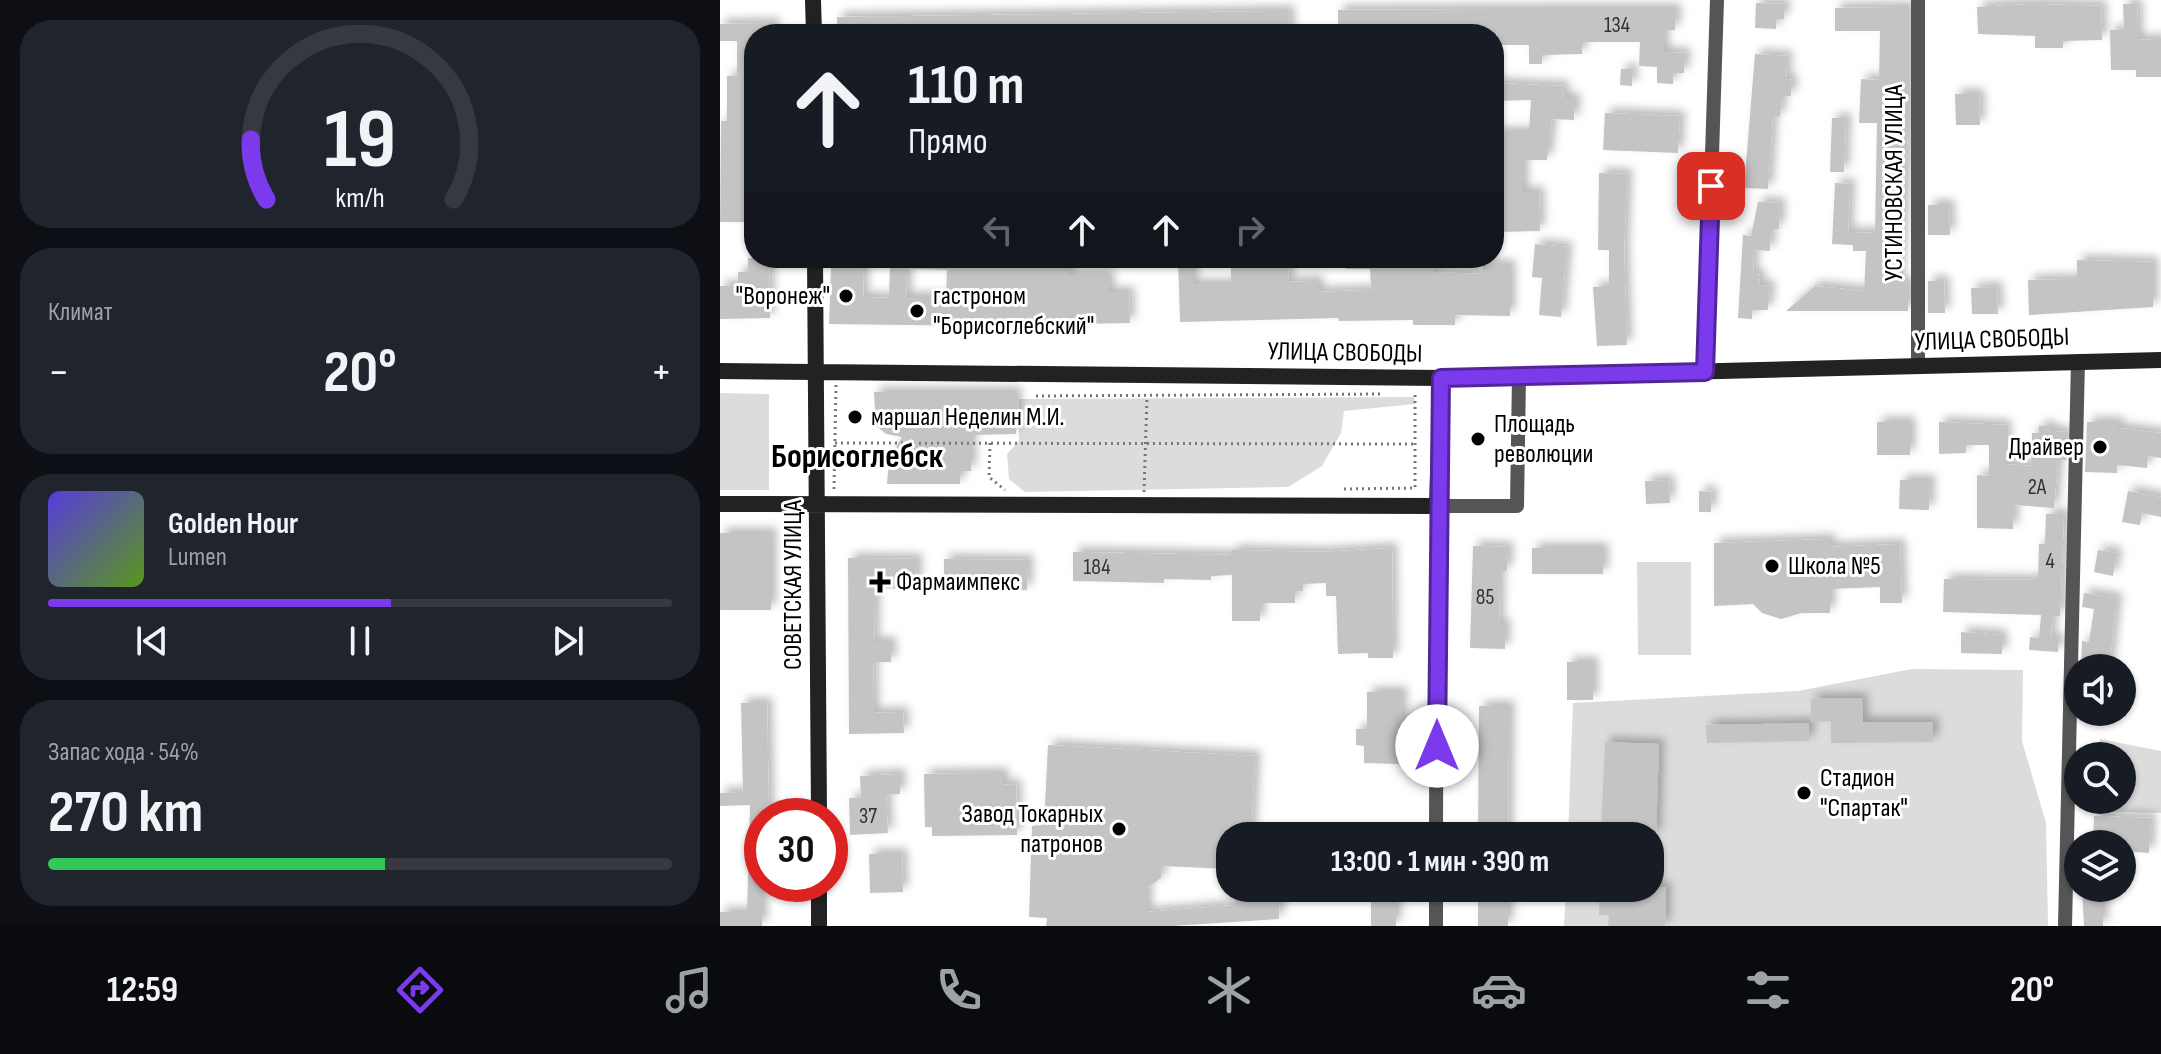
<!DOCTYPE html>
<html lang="ru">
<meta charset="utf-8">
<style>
body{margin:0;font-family:"Sofia Sans Condensed",sans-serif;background:#20242c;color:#f1f3f6;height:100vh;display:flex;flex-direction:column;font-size:30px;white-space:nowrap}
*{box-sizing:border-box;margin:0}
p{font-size:26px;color:#9ea1a6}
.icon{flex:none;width:44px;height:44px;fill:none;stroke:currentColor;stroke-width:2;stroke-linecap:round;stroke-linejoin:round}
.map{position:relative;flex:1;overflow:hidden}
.details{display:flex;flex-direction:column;gap:20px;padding:20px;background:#0d0f14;width:720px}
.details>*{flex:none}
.hud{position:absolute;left:24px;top:24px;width:760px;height:244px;border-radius:32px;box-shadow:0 2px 6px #0004;background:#171b24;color:#f1f3f6;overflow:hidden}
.fabs{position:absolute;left:1344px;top:654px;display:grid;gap:16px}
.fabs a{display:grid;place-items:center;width:72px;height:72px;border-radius:50%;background:#171b24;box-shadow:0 2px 6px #0004;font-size:40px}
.speed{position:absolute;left:24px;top:798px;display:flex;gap:16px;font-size:40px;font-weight:700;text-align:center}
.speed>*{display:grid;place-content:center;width:104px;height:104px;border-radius:50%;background:#171b24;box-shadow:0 2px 6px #0004;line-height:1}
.speed .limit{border:12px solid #d22;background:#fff;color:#111}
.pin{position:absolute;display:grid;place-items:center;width:68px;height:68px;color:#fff;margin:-34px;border-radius:16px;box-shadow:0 4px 12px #0006}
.me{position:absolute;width:88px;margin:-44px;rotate:0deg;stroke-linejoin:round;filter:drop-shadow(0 0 6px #0008)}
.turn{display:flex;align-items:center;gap:28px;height:168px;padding:0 32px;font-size:36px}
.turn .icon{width:104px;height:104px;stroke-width:2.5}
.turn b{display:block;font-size:56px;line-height:68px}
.lanes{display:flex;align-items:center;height:76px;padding:0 32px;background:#0003;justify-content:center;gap:40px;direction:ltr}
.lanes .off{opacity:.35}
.big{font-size:60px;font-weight:700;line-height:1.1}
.details .widget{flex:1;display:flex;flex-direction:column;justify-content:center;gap:12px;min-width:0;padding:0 28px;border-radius:32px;background:#20242c}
.details .dial{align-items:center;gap:0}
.dial svg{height:208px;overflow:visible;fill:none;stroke:#363941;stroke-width:7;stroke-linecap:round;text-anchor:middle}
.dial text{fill:#f1f3f6;stroke:none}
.song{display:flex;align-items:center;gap:24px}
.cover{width:96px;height:96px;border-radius:12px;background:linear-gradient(135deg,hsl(250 70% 55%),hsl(90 70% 35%))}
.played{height:8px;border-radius:4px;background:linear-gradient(90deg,#7c3aed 55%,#363941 55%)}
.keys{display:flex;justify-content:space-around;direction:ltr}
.heat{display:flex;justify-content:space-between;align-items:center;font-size:44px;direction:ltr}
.charge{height:12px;border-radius:6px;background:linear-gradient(90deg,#34c759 54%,#363941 0)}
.trip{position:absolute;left:496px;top:822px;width:448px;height:80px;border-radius:32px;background:#171b24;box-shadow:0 2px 6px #0004;font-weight:700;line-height:80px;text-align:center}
.dock{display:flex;height:128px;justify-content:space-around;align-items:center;background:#090b0e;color:#9ea1a6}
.dock .icon{width:56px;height:56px}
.dock .current{color:#7c3aed}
.dock b{font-size:36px;color:#f1f3f6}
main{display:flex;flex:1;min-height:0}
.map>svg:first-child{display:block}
.green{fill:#dcdcdc}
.building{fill:#c4c4c4;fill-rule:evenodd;filter:url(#shadow)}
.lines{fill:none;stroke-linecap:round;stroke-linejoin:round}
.path{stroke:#777;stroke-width:3;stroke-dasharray:2 4;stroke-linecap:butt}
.street{stroke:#555;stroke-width:14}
.secondary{stroke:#222;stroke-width:16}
.route-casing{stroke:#51269a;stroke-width:20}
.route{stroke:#7c3aed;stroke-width:14}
.poi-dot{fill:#000;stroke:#fff;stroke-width:3}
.labels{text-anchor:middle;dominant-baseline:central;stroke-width:6;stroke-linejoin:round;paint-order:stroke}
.number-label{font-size:22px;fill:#313131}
.street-label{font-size:26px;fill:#000;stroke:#fff}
.poi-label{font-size:26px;fill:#000;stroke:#fff;text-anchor:start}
.district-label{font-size:34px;font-weight:bold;fill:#000;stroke:#fff}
</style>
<main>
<section class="details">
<div class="widget dial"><svg viewBox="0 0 100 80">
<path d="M14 69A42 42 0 1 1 86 69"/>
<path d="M14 69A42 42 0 0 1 8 46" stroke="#7c3aed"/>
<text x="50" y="56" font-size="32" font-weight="700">19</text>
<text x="50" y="72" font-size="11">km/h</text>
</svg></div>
<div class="widget"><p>Климат</p>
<div class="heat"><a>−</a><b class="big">20°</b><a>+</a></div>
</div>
<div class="widget">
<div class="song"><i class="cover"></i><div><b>Golden Hour</b><p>Lumen</p></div></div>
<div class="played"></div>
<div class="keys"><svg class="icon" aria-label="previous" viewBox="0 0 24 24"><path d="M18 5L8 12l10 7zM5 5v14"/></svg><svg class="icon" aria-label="pause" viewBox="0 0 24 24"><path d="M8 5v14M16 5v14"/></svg><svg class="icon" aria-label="next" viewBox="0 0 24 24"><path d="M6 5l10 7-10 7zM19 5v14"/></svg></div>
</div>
<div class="widget"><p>Запас хода · 54%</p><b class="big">270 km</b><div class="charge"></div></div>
</section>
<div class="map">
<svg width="1441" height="926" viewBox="0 0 1441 926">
<defs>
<filter id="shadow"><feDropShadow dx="5.5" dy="-5.5" stdDeviation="4" flood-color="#0004"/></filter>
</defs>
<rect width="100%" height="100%" fill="#fff"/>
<path class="green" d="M0,393L49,394V490H0Z
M694,397L695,404L624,411L621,433L602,466L568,487L305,492L289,479L287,454L299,441V399Z
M917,562H971V655H918Z
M1192,669L1303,670L1302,741L1326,823L1328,926H844L846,888H930V836H848L853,703L1078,691Z
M1380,739L1441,751V813L1372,811L1373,800H1402V756H1378Z"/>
<path class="building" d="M1036,3L1065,4L1064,19H1056V29L1035,28Z
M1313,4L1381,6L1382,40L1343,41V48H1315V36L1258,34L1257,7Z
M1403,4H1417L1418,40L1441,39V77H1416V70H1391L1390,30H1404Z
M1188,7V128L1179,282H1188V311H1066L1095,286L1144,291L1146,251H1133V245L1112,244L1115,183L1130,184L1128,232L1155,233L1157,123H1139L1141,79L1159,80L1160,31H1115V8Z
M824,9H956L955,30H944V52L965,53L964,73H953V84L937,83V67L919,66L920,42H862V54L822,55V64H809V45H777V34H618V10Z
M569,11L570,34H117V17Z
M54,23V34H34V222H0L1,121H7V76H17V41H0V24Z
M1035,54L1067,56L1066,79L1072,80L1071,96H1062L1060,117L1053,116L1048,189L1024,188Z
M901,69H912V86L900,85Z
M774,83L844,86L843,98H855L854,120L832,119L827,160H803V192H819L820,231L774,232V132H809L811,100L774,101Z
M1235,94H1259L1260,125H1236Z
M885,113L960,116L958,153L883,150Z
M1112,118H1126L1124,172H1110Z
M879,173L907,174L904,250L907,345L877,346L873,287H889V250H878Z
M1038,202L1060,203L1059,229H1051L1050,251L1034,250L1033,274L1040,275L1039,285L1050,286L1048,310H1032V319L1018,318L1023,235L1031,236Z
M1208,205H1229L1230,235H1208Z
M815,244L847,247L841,317L819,315L822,278L812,277Z
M28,258H49L50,318L0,319V286L18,285V272H28Z
M120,258H144L143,297L169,298L170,268H145V258H349V275H389V292H409L410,323L355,324V327L109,324L111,267H120ZM187,269L227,270L226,297H186Z
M458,258H473V284H511V258H533V266L568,265L569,282L598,281V292L651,290L650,269H626V258H714V272L736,273L763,274V265H790V316L735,315V325H693V320L619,321L618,318L460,322Z
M1357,260L1433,262V307L1309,315L1308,280L1357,279Z
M1208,281H1224L1225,313H1208Z
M1277,287L1278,314H1252L1251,288Z
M154,392H296V434L251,435V471H240V484H167L169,459L182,437L166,434L156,426Z
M1157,422H1190V455H1157Z
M1219,422L1286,425V464L1311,466L1312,433H1319V426H1331V431L1346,432V460H1338L1334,508L1294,505L1293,529L1257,528V475L1269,476V445H1246V453L1219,454Z
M1367,422H1398V428L1441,433V458L1428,456L1427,468L1397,465V473L1365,472Z
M949,480L950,503L926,504L925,481Z
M1180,480H1210L1209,510L1179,509Z
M979,491L992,492L991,512H979Z
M1408,491L1441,497V517L1422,513L1420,525L1402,522Z
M1326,514H1344L1340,616H1332L1331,639H1339L1338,652L1309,650L1310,637L1319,638L1321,615L1223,612L1224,579L1318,580L1319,544H1325Z
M0,533H51V610H0Z
M1110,539V547L1180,544L1182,603H1160V587L1110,589V613H1081L1061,619L1042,613L1033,604L994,606V543Z
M753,546L788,547L787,571H780L779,624H785V649L750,648Z
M672,548L673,658H648V653L618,654L616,596H606V583L583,584V591H575V603H540V621H512V575L491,576V580L444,579V583L353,581V552L512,555V550L601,552Z
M812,548H883V574H812Z
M1378,550L1397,553L1393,576L1374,572Z
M128,558L197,559L196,589L155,588L154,642H171V662H153L154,713L183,712L184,733L129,734Z
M224,559L308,560L307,590L224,589Z
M1364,593L1397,598L1389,668H1361L1362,641L1369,642L1374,609L1362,607Z
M1241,632L1282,635V654L1241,653Z
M847,662H873V700H847Z
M647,692H682L680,764L644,763V746L636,745V729H647Z
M1142,698L1143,722H1213V742L1111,743V721L1091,722V699Z
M21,703H47L49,816H42V926H0V912H27L30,805L0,806V793L23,792Z
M759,706H789L788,836H758Z
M1089,723V741L987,743L986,725Z
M885,742L939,744L936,836H881Z
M328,745L535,756L531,836H510V869L442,866L441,878L427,888V912L516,905V888H550V896L560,895L559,919L452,926H326L327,918L309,917L312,826L324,825Z
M283,773V785L296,784L297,835L212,836V827H205L204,774Z
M180,774V794L166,795L168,833L130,835L129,798H141L140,776Z
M1374,816L1431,818L1429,853L1402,851V844H1373Z
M149,854H182L183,892L150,893Z
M946,887L945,926H888L889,915H879L880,888Z
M651,888H676V926H651Z
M758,888H788V926H758Z
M1362,888H1383V926H1364Z"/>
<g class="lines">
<path class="path" d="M316,396L664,394
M115,443L696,444
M270,443L269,477L285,490
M114,489L116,385
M624,489L695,488V394
M424,492L427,396"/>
<path class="street" d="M1198,0V366
M985,372L997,0
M716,836L717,506H797L799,376
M716,926V888
M1345,926L1358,361"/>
<path class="secondary" d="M93,0L94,34
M95,258L99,816
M0,371L721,378L1441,360
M0,504L717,506L721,378
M99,884V926"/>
</g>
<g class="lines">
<defs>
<path id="route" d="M717,746L721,378L985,372L991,186"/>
</defs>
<use href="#route" class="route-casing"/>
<use href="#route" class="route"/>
</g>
<g class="poi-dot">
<circle cx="126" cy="296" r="8"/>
<circle cx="197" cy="311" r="8"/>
<circle cx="135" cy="417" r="8"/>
<circle cx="758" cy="439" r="8"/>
<circle cx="1380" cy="447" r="8"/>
<circle cx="1052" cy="566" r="8"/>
<path d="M156 570h8v8h8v8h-8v8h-8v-8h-8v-8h8z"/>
<circle cx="1084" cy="793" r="8"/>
<circle cx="399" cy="829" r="8"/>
</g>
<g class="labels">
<g class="number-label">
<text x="897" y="25">134</text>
<text x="1317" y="487">2А</text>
<text x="1330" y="561">4</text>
<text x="377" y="567">184</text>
<text x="765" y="597">85</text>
<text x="148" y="816">37</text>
</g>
<g class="street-label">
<text transform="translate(1174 183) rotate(-90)">УСТИНОВСКАЯ УЛИЦА</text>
<text transform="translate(1272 340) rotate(-2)">УЛИЦА СВОБОДЫ</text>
<text transform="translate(625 353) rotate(1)">УЛИЦА СВОБОДЫ</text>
<text transform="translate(73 585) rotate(-90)">СОВЕТСКАЯ УЛИЦА</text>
</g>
<g class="poi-label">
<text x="110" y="296" text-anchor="end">"Воронеж"</text>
<text x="213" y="296">гастроном<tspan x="213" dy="30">"Борисоглебский"</tspan></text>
<text x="151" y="417">маршал Неделин М.И.</text>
<text x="774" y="424">Площадь<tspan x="774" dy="30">революции</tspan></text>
<text x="1364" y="447" text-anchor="end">Драйвер</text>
<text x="1068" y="566">Школа №5</text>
<text x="176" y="582">Фармаимпекс</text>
<text x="1100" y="778">Стадион<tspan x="1100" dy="30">"Спартак"</tspan></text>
<text x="383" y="814" text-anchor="end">Завод Токарных<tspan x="383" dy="30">патронов</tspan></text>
</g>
<g class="district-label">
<text x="137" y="456">Борисоглебск</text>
</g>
</g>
</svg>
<div class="fabs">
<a><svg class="icon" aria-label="sound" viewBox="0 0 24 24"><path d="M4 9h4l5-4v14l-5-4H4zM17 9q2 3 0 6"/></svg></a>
<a><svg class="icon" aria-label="search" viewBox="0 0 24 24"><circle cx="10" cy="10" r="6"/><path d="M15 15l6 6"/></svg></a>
<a><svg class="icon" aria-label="layers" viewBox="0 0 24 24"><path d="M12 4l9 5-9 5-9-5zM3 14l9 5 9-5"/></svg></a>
</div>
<div class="speed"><div class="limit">30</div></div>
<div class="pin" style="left:991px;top:186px;background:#d93025"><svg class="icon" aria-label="arrive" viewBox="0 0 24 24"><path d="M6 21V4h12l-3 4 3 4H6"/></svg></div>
<svg class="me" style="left:717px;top:746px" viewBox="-20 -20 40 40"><circle r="19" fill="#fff"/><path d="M0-13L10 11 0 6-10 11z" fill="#7c3aed"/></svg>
<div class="trip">13:00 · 1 мин · 390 m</div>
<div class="hud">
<div class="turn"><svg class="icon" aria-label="ahead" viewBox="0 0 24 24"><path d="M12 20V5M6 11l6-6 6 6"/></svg><div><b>110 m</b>Прямо</div></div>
<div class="lanes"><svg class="icon off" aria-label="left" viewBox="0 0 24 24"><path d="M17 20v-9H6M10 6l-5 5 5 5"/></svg><svg class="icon" aria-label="ahead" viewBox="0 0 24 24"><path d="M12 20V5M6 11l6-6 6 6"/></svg><svg class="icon" aria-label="ahead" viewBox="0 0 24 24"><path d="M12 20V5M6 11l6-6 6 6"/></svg><svg class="icon off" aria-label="right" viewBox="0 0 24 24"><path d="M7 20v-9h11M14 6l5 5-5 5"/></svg></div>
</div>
</div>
</main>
<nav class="dock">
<b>12:59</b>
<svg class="icon current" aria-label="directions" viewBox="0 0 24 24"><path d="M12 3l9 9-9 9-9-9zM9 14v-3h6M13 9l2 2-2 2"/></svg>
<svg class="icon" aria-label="music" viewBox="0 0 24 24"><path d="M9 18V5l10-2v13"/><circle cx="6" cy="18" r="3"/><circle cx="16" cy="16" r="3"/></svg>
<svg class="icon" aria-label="phone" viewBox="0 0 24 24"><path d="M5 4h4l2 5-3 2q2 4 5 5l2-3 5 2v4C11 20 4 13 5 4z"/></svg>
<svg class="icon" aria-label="climate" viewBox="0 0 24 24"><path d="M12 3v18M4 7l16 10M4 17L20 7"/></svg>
<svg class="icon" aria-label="car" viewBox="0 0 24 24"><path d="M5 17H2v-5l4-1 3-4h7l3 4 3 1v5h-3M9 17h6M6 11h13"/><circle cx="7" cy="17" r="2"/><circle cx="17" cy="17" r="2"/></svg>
<svg class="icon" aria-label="filters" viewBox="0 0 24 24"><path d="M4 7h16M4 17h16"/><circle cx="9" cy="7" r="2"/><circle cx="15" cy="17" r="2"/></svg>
<b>20°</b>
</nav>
